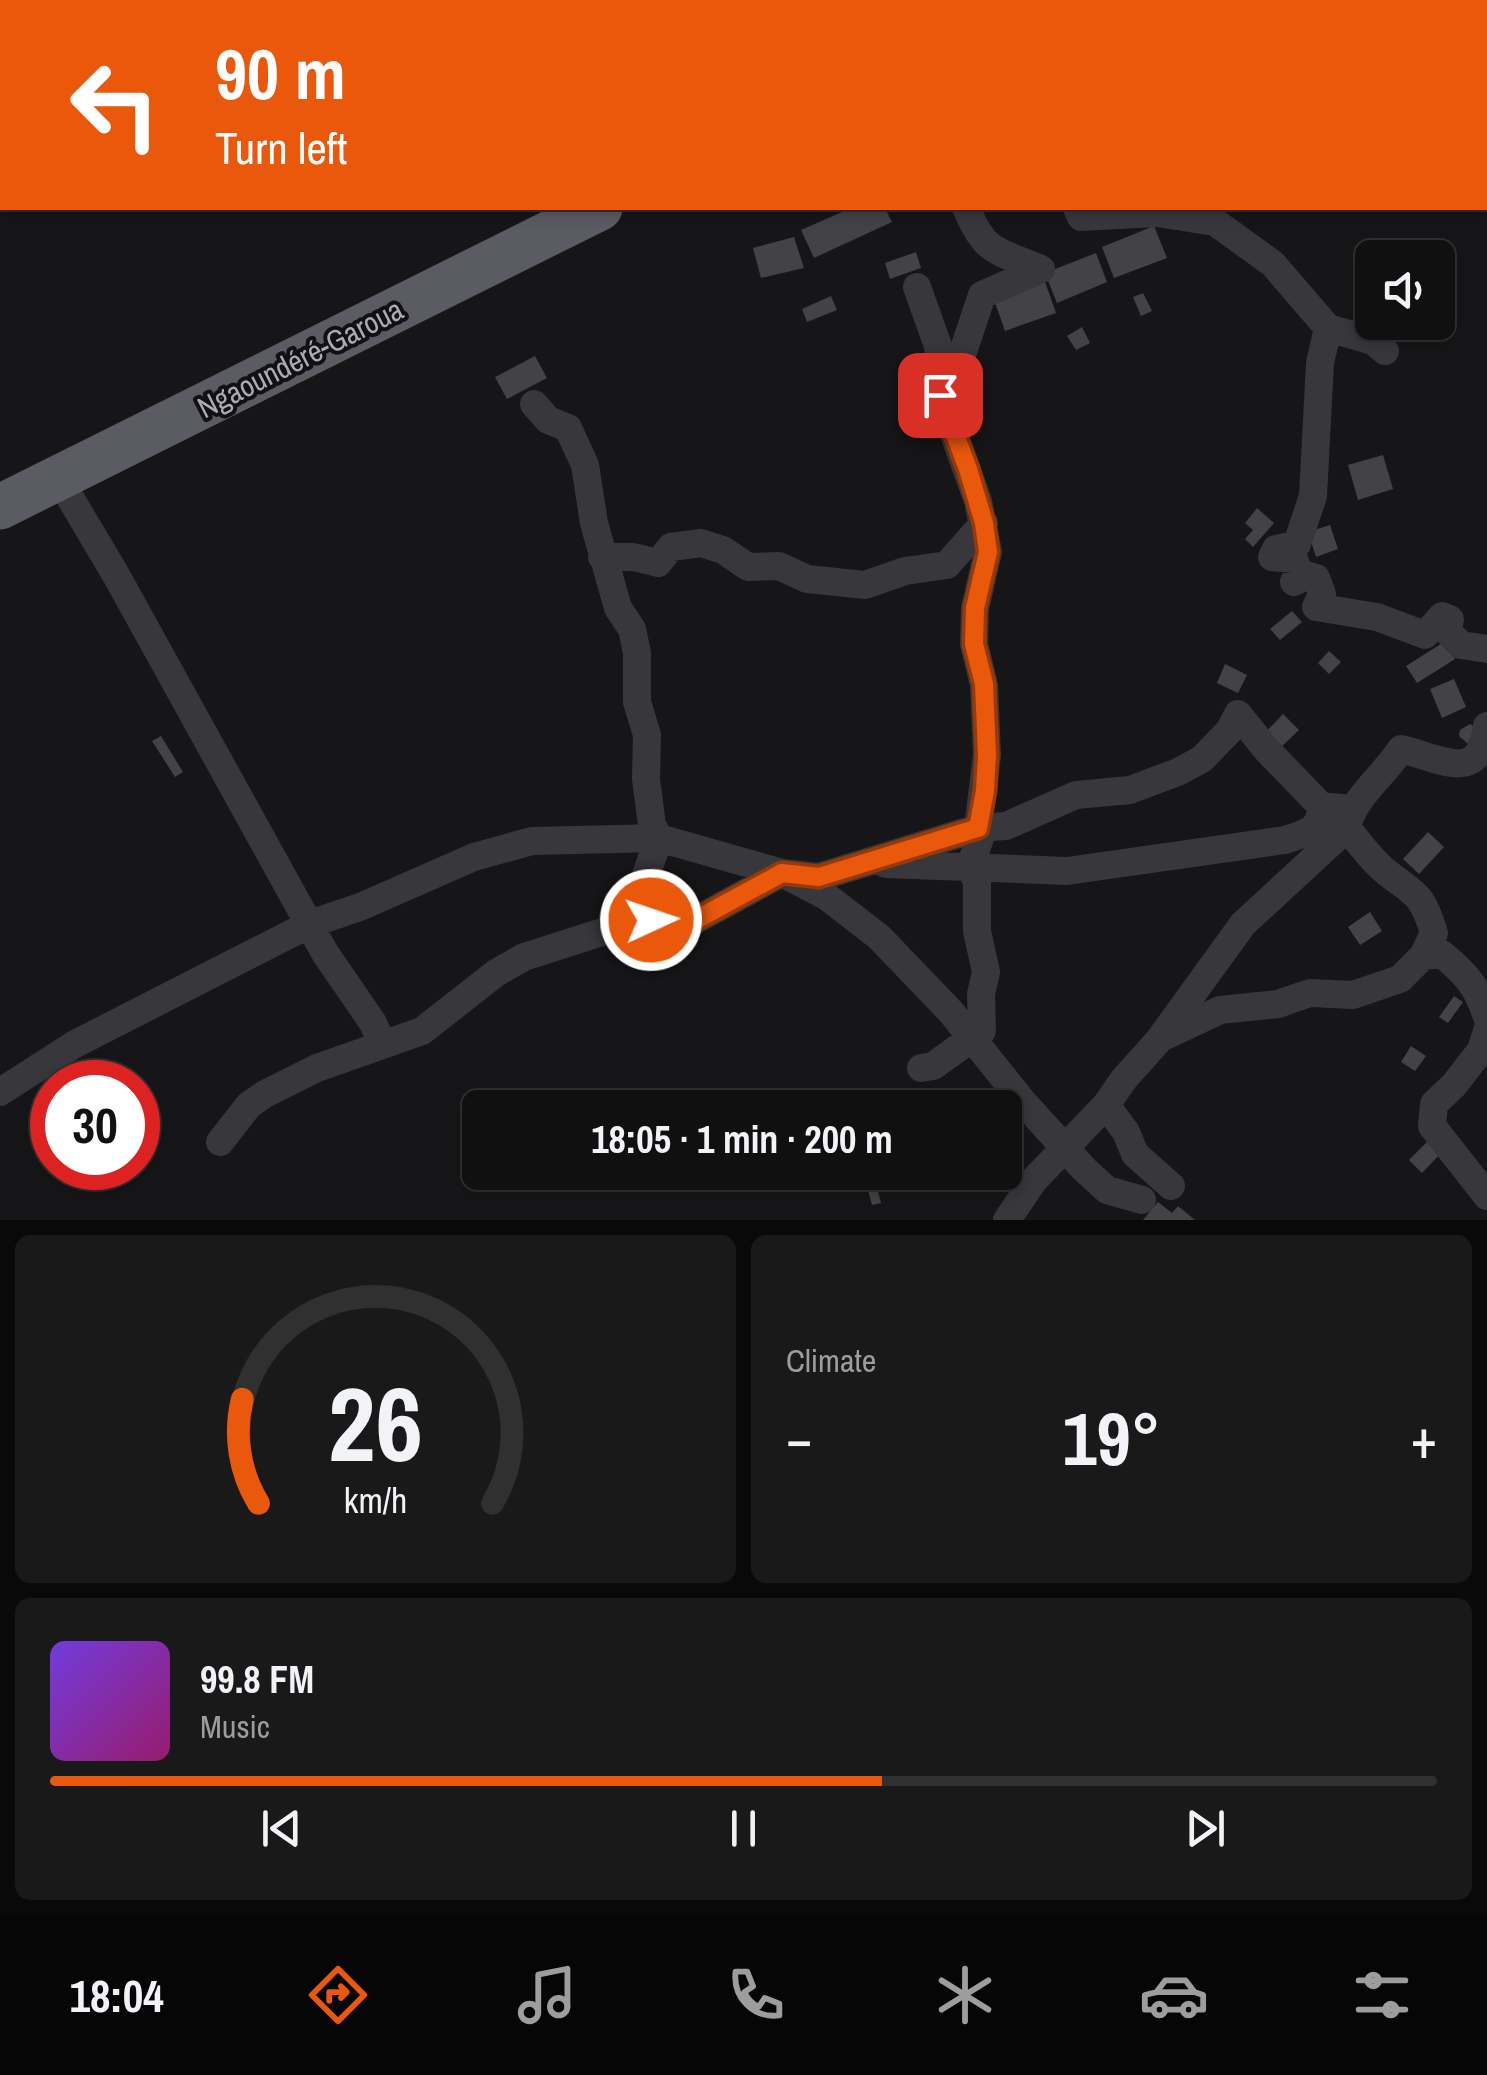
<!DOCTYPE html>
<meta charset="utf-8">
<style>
body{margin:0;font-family:"Archivo Narrow",sans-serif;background:#19191a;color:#f1f3f6;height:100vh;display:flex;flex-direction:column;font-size:38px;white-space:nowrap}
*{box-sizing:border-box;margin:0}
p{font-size:32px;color:#9c9d9f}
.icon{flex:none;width:55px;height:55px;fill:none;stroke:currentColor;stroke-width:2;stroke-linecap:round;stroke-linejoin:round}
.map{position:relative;height:1220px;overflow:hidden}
.panel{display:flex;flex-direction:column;gap:15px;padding:15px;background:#090909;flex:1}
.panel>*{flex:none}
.top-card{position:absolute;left:0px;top:0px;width:1488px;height:210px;box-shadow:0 5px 15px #0003,0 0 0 2px #303031;background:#ea580c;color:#fff;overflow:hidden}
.fabs{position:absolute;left:1355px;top:240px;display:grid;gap:20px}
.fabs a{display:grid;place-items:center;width:100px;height:100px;border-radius:15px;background:#101011;box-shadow:0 5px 15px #0003,0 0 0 2px #303031;font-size:50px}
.speed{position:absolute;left:30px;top:1060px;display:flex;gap:20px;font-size:50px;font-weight:700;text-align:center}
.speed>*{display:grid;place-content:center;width:130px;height:130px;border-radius:50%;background:#101011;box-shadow:0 5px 15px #0003,0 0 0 2px #303031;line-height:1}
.speed .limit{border:15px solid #d22;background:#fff;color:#111}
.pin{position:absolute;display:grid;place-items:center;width:85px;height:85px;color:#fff;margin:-42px;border-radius:20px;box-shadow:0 5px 15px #0006}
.me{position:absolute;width:110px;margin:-55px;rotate:87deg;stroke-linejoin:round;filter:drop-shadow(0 0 8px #0008)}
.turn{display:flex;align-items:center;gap:35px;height:210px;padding:0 50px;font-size:45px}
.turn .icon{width:130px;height:130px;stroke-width:2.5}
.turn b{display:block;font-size:70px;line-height:85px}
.big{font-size:75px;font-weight:700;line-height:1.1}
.panel .tile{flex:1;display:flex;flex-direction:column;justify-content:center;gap:15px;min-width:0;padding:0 35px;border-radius:15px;background:#19191a}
.panel .dial{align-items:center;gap:0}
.dial svg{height:260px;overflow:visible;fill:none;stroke:#303031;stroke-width:7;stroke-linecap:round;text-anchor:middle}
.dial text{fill:#f1f3f6;stroke:none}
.song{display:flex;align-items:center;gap:30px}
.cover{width:120px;height:120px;border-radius:15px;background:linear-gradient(135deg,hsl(260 70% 55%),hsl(320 70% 35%))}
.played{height:10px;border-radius:5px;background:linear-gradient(90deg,#ea580c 60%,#303031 60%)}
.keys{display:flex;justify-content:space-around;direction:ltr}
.heat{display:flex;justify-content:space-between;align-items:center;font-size:55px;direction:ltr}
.panel .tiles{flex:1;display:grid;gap:15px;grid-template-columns:1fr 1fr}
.tile:last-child{grid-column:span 2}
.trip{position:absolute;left:462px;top:1090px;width:560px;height:100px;border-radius:15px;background:#101011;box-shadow:0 5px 15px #0003,0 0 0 2px #303031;font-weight:700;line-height:100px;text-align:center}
.dock{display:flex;height:160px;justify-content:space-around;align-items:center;background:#060607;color:#9c9d9f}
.dock .icon{width:70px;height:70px}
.dock .selected{color:#ea580c}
.dock b{font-size:45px;color:#f1f3f6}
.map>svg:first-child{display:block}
.building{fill:#434347}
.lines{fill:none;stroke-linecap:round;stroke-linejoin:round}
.minor{stroke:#37373c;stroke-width:28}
.trunk{stroke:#5b5c63;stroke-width:45}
.route-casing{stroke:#983908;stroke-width:25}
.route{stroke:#ea580c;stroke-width:18}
.labels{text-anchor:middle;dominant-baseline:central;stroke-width:8;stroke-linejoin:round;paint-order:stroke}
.street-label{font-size:30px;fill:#a9abb6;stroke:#111012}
</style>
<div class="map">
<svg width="1487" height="1220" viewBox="0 0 1487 1220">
<rect width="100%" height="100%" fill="#161517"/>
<path class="building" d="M851,208H885L892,222L814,258L801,230Z
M1154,226L1167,258L1114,278L1102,247Z
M794,237L804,268L761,278L753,248Z
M916,252L921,268L890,279L885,263Z
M1096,253L1107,282L1057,303L1045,273Z
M1044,279L1056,313L1005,331L993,297Z
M1143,293L1152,311L1141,316L1133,297Z
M831,296L837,310L807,322L802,309Z
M1082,327L1090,343L1076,350L1067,336Z
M535,356L547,378L507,399L495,377Z
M1383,455L1393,489L1358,500L1348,465Z
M1257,508L1274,523L1253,547L1245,539L1253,530L1245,523Z
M1330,525L1338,549L1316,557L1308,532Z
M1292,611L1302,622L1280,640L1270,629Z
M1444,642L1455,659L1417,683L1406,666Z
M1329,651L1341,662L1329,674L1318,663Z
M1225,664L1247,675L1238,693L1217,683Z
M1454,679L1466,707L1442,718L1430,689Z
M1283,714L1299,730L1279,749L1264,734Z
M1470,724L1475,727L1468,744L1459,736L1460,730Z
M161,736L183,772L175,777L152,741Z
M1428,832L1444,847L1419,874L1403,859Z
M1370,912L1382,931L1360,945L1348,927Z
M1454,996L1463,1002L1448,1023L1439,1017Z
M1411,1046L1426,1056L1415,1071L1401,1062Z
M1434,1135L1446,1148L1422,1173L1409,1160Z
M855,1172H873L881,1203L872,1205L866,1183L859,1185Z
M1158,1202L1172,1213L1178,1206L1195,1220H1143Z"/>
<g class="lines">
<path class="minor" d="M1362,0V2
M1485,60L1487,61
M1077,208L1081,217L1157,213L1215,222L1273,264L1328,328L1320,363L1313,496L1297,544L1276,549L1272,557L1294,559L1299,573L1294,582L1306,575L1316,578L1322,594L1316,607L1377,617L1425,635L1442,616L1450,619L1448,632L1461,645L1487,649
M917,287L938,346L940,369
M1328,328L1373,341L1385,351
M534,404L548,420L568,428L585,465L594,523L618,608L632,629L637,653V702L647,735L646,779L652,825L659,838L646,875L651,920
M59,479L116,575L325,953L373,1023L382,1043
M602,557H634L658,563L671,547L701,543L723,550L748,567L779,566L807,579L865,585L905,571L947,565L984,523
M886,864L1067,871L1285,840C1305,833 1321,831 1321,806
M1423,956L1442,954C1466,974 1477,986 1487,1017
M1487,1031L1481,1050L1454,1085L1434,1104L1432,1126L1487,1196
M1165,1036L1220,1010L1278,1004L1310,993L1353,995L1400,979L1423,956L1434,933C1422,892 1415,895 1385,871C1371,860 1359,842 1347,828
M921,1068L933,1066L982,1031L981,994L986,972L977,931V882L970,867L980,838L978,828L1006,826L1076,795L1130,790L1178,772L1202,759L1229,731L1238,714L1266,749L1321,806L1351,809
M0,1092L75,1044L310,924L360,907L474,857L532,841L659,838L782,873L819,877L978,828L987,755L984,685L974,644L975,608L988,552L978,501L940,395L944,381L940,369L948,373L959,364L982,295L1041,269C995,249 987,256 966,208
M1106,1105L1126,1132L1135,1154L1171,1186
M220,1142L249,1105L265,1094L317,1068L422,1031L496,973L524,957L621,926L651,920L692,922L782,873L826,896L879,937L951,1012L1023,1102L1084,1169L1107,1190L1142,1200
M1007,1220L1034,1180L1106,1105L1124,1079L1159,1040L1243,924L1347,828C1353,797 1384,776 1401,749C1440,758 1480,786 1487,726"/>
<path class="trunk" d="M1014,2L1019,0
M0,507L600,208"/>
</g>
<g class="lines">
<defs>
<path id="route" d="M651,920L692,922L782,873L819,877L978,828L985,791L987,755L984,684L974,644L975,608L988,552L984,523L968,469L940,395"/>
</defs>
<use href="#route" class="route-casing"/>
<use href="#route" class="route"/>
</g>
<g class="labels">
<g class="street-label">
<text transform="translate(300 358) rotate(-27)">Ngaoundéré-Garoua</text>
</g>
</g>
</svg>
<div class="fabs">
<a><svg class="icon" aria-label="sound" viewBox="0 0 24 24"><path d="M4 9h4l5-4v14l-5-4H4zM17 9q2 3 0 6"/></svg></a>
</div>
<div class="speed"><div class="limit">30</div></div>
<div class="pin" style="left:940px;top:395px;background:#d93025"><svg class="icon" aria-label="arrive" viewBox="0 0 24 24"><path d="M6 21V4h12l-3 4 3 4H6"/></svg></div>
<svg class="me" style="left:651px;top:920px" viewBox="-20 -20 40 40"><circle r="17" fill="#ea580c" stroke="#fff" stroke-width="3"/><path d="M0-11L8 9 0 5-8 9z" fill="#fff"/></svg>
<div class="trip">18:05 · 1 min · 200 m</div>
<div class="top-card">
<div class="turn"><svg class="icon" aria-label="left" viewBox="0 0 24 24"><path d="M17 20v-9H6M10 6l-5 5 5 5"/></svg><div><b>90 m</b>Turn left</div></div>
</div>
</div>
<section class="panel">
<div class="tiles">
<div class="tile dial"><svg viewBox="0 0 100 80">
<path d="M14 69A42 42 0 1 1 86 69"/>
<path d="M14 69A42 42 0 0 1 9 37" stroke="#ea580c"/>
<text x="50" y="56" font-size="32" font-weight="700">26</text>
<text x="50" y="72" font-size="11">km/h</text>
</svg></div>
<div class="tile"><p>Climate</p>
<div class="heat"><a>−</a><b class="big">19°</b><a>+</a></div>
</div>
<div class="tile">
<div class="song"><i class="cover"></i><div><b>99.8 FM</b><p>Music</p></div></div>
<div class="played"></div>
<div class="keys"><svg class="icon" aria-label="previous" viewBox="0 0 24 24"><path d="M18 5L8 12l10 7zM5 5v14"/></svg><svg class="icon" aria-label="pause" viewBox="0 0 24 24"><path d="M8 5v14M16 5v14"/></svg><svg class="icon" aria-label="next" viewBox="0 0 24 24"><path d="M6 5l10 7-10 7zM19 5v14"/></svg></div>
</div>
</div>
</section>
<nav class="dock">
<b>18:04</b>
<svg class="icon selected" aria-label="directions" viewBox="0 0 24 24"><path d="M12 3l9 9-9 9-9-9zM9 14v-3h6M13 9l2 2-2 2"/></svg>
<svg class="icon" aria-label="music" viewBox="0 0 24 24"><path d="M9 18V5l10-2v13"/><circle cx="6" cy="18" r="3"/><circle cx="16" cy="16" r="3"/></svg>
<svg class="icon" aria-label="phone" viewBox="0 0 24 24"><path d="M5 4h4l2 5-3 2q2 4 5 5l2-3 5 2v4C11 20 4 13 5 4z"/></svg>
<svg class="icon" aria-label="climate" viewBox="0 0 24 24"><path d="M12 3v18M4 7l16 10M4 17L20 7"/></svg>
<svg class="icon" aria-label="car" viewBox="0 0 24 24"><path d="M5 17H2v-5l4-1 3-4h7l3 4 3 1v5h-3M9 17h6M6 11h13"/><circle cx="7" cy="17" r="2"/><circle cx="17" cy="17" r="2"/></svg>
<svg class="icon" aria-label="filters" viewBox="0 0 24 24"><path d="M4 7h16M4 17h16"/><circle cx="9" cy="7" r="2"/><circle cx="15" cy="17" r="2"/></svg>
</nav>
